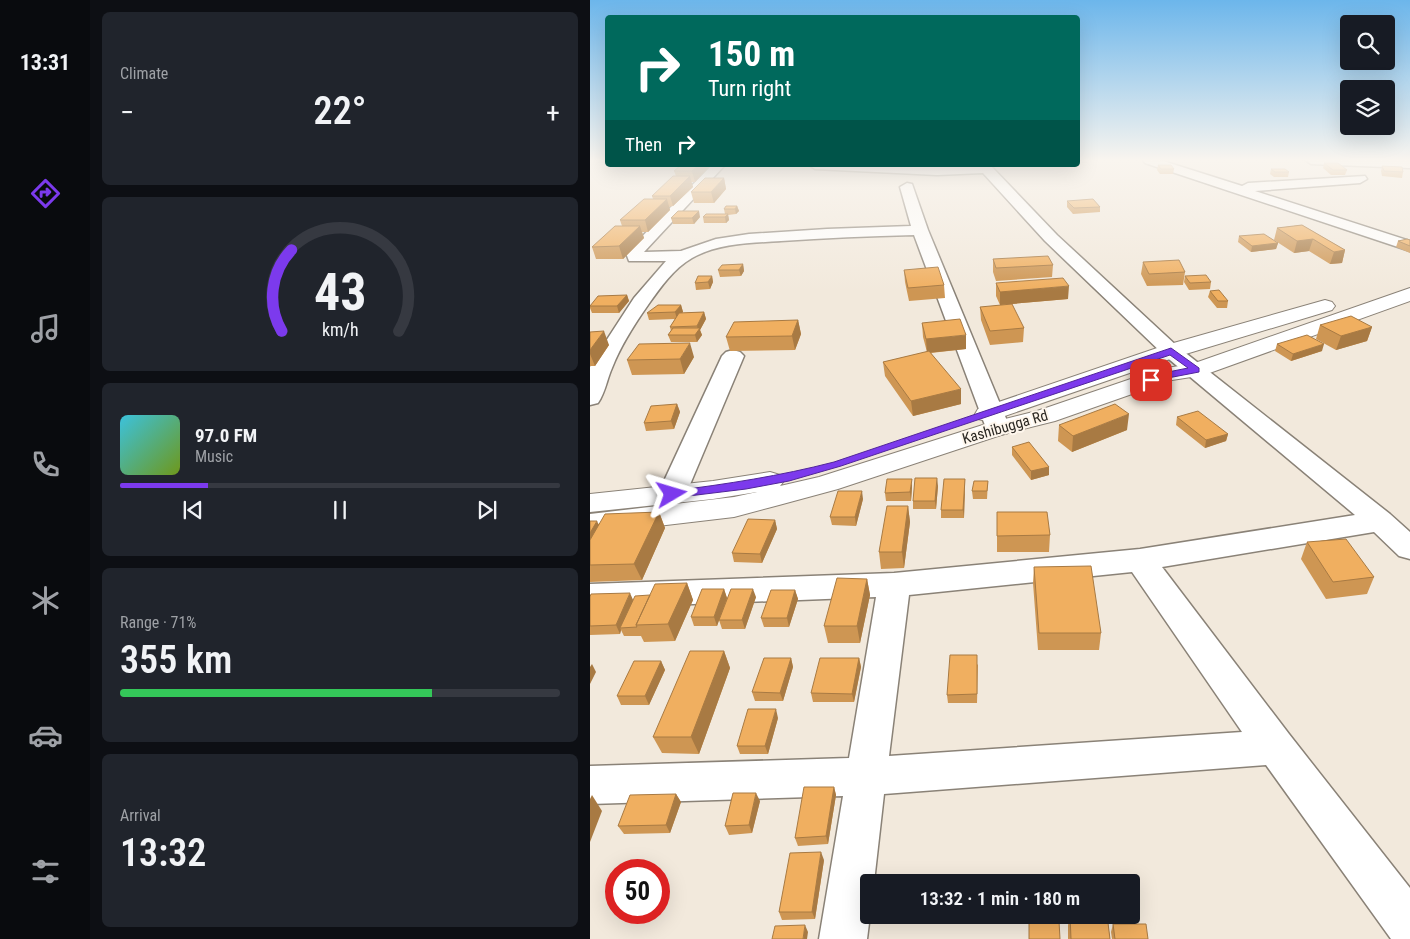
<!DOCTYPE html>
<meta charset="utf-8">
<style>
body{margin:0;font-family:"Roboto Condensed",sans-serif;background:#20242c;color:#f1f3f6;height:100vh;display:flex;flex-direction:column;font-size:19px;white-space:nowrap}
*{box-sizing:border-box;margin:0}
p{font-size:16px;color:#9ea1a6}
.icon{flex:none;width:28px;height:28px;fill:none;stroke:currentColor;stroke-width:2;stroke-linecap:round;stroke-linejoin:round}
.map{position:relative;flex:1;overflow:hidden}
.side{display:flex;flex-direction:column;gap:12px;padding:12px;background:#0d0f14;width:500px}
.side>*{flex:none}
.guide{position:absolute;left:15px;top:15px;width:475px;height:152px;border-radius:5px;box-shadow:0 5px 20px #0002;background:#00695c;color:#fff;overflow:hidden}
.fabs{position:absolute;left:750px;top:15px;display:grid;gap:10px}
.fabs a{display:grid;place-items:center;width:55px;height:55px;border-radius:5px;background:#171b24;box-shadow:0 5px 20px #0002;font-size:25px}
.speed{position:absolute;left:15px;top:859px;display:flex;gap:10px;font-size:25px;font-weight:700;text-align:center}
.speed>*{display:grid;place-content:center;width:65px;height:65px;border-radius:50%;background:#171b24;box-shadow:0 5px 20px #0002;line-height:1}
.speed .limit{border:8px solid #d22;background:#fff;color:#111}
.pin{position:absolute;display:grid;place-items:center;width:42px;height:42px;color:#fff;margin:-21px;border-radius:10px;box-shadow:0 2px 8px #0006}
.me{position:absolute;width:55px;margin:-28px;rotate:83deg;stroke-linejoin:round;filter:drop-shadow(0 0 4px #0008)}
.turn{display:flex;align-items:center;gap:18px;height:105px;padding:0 20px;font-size:22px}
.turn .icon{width:65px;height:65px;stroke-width:2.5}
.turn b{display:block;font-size:35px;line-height:42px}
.then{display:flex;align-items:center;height:48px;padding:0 20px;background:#0003;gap:10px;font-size:19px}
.big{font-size:38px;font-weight:600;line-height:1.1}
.side .card{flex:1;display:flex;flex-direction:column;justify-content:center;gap:8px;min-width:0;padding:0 18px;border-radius:8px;background:#20242c}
.side .dial{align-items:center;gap:0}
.dial svg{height:130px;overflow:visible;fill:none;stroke:#363941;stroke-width:7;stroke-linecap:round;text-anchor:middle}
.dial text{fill:#f1f3f6;stroke:none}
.song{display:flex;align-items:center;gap:15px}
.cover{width:60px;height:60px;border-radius:8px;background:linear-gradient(135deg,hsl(190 70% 55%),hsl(80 70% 35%))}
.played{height:5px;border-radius:2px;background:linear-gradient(90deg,#7c3aed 20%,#363941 20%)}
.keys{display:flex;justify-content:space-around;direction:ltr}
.heat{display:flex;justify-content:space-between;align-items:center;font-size:28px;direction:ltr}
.charge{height:8px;border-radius:4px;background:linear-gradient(90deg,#34c759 71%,#363941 0)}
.trip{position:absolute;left:270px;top:874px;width:280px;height:50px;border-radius:5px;background:#171b24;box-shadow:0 5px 20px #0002;font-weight:600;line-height:50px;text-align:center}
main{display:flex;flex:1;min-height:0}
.menu{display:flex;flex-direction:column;width:90px;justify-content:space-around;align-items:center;background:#090b0e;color:#9ea1a6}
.menu .icon{width:35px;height:35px}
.menu .current{color:#7c3aed}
.menu b{font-size:22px;color:#f1f3f6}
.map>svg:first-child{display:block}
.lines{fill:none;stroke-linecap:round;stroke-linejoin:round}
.street-casing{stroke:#8a8277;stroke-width:3}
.secondary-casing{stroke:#8a8277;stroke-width:2}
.street{fill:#fff;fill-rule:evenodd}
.secondary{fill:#fff;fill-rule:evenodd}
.wall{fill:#ce9653}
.shaded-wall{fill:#a87a43}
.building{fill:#f0af60;stroke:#a87a43}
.route{fill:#7c3aed;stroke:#51269a}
.labels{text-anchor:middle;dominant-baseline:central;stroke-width:4;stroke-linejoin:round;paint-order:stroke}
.street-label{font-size:15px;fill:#2d2a25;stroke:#fef6ec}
</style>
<main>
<nav class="menu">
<b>13:31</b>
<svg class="icon current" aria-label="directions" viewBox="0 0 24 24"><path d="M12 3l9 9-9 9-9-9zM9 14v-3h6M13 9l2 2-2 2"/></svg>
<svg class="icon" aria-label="music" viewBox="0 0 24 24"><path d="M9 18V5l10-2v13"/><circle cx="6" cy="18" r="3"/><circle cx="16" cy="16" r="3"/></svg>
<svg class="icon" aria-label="phone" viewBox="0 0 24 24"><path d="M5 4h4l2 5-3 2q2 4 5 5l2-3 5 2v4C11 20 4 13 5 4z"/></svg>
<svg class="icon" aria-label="climate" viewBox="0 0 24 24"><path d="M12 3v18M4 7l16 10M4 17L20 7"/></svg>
<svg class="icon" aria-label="car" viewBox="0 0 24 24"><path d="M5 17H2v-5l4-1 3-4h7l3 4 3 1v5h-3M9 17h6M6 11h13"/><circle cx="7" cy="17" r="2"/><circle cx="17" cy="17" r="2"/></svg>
<svg class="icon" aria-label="filters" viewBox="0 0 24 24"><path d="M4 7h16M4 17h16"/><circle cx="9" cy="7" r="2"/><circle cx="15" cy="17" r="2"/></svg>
</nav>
<section class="side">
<div class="card"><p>Climate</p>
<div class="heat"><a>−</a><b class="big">22°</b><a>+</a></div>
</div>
<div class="card dial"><svg viewBox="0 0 100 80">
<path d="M14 69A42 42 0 1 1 86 69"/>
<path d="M14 69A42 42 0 0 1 20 19" stroke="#7c3aed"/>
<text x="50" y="56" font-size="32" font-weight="700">43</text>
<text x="50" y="72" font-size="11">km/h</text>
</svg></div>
<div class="card">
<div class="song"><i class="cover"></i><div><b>97.0 FM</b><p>Music</p></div></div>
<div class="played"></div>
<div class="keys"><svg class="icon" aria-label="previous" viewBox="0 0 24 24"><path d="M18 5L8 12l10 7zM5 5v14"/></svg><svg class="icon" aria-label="pause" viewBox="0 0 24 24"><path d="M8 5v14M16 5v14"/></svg><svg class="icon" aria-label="next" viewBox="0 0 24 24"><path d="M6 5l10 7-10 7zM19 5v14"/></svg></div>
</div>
<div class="card"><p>Range · 71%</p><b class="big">355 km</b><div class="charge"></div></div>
<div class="card"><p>Arrival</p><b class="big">13:32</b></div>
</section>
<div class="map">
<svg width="820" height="939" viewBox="0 0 820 939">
<rect width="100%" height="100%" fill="#f2e9dc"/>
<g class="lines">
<defs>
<path id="street" d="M553,160H570L652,186L658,183L775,176L777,179L770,183L665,191L820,241V251L555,163Z
M715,160H820V168L721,164Z
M122,165H135L54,252L91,251L126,239L159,234L237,229L321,226L310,187L317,183L322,184L338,230L420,428L417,433L408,435L399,433L396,428L324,235C280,236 235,238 191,241C162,243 128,243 102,258C83,269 70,288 58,305C44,325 31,345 22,368C17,379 15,393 8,403L0,405V367L5,358L44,298L76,261H39L36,253Z
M219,165L347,167L400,165L467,235L588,347L800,514L820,532V559L809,556L784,532L572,567L699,734L820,888V939H801L676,765L294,794L284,882H279L280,915L277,939H229L253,796L0,804V766L259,758L286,597L0,608V584L304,573L550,549L765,515L574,355L455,241L393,173L347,175L225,169ZM542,572L652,732L299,756L319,595Z
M143,350L150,352L154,356L96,494L92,500L82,503L72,500L68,494L132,356L136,352Z"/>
<path id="secondary" d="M820,288V301L614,375L582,380L465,421L417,433L248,489L189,505L144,517L0,534V514L144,497L167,492L123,499L0,512V494L123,481L180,472L190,475L194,481L190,486L229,477L399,423L447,411L570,369L602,364Z
M735,300L742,302L745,306L742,310L589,356L406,419L397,421L388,419L385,414L388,409L573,346Z"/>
</defs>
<use href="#street" class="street-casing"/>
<use href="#secondary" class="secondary-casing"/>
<use href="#street" class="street"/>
<use href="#secondary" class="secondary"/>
</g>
<path class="wall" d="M734,163L757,170L755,175H741L733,168Z
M60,165H121L105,182H101L103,187L83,206L79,207L80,210L58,232H52L54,238L33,259H6L2,247L32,226L30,220L63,199L62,196L86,176L84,171L90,166Z
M568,165L584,169L583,174H570L567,170Z
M792,166L813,172L812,178L792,176L791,171Z
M681,169L699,172L698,177H684L680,174Z
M134,178L136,189L124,203H104L101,192Z
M477,201L510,207V212L483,214L477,207Z
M147,206L149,211L146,214L138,215L139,220L136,223H114L113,217L135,214L134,209Z
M110,217L104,224H83L81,218Z
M712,225L755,250L752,263L740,264L719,251L704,253L684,240L687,228Z
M649,236L688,243L686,249L661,252L648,242Z
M820,240V253L806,247L808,241Z
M403,259L463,265L462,277L406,281L403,272Z
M553,262L595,272L593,285L557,286L551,274Z
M153,264L154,271L151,276L130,277L128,270Z
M314,270L354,285L355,298L319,301L315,282Z
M122,276L123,282L120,289L106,290L105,283Z
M595,276L621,282L620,289L599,290L594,282Z
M406,283L478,299L410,305L406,296Z
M620,291L638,301L637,308H627L618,297Z
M37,295L39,301L29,313H2L0,308V305Z
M91,305L93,312L92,313L114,312L116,319L110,330L112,335L107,342H81L78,335L81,331L80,327L85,319L59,320L57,313Z
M390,307L434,328L433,342L400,345L391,320Z
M208,320L211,334L205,350L140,351L136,337Z
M332,323L376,349L341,353L371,404L323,416L295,376L293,362L337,352L333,337Z
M730,325L782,327L777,341L746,350L726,339Z
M0,332L19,345L5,366H0Z
M687,344L732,351L701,361L685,351Z
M104,357L94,374L42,375L37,360Z
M87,404L90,412L84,429L56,431L54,423Z
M587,417L638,434L636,441L615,448L586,425Z
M469,425L537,430L482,452L468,441Z
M422,447L459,467V475L441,480L422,455Z
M375,479L374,518H351V510Z
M398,481L397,499H383L382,491Z
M348,486L346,509H323V501Z
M322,487L321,501H296L295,493Z
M273,499L266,526L242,525L240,517Z
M318,506L320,522L314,568L291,569L289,552Z
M69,512L75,528L52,580L0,582V521L9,524Z
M407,512L460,535L459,552H407Z
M185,520L187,529L172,563L144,562L142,553Z
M717,542L784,577L777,594L736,599L711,559Z
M444,567L511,633L509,650H448L443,583Z
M277,579L280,595L270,643H238L234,626Z
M97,583L103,600L85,641L54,642L51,636H34L31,630L30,634L0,635V597L43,600L60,595Z
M134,589L137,598L166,597L155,629H132L129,620L127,626H104L101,617Z
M205,590L208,599L199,627H174L171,618Z
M134,651L140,668L109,754L72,753L63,737Z
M201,658L203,667L193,701H165L162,692Z
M269,658L271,667L264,702H223L221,693Z
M71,661L75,670L59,705H31L27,696Z
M388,664L387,703H358L357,695Z
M188,718L178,754H150L147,746Z
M244,787L246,795L238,844L208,846L205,838Z
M86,794L91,802L80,833L34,834L28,826Z
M170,801L162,833L139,835L135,826Z
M234,860L225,919L192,920L189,912Z
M479,915H517L520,939H478V926Z
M523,924L558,939H522L521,932Z"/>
<path class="shaded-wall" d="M109,165H121L105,182L102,171Z
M100,176L103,187L83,206L80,196Z
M134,178L136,189L124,203L121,192Z
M77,199L80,210L58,232L55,220Z
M147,206L149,211L146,214L145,209Z
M109,211L110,217L104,224L102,218Z
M138,214L139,220L136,223L135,217Z
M50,226L54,238L33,259L29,246Z
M723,239L719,251L704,253L707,241Z
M688,243L686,249L661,252L662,246Z
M755,250L752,263L740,264L744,252Z
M153,264L154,271L151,276L149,270Z
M122,276L123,282L120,289L118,282Z
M479,286L478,299L410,305V292Z
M37,295L39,301L29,313L27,306Z
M91,305L93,312L87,319L85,312Z
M114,312L116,319L110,330L112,335L107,342L105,335L108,330L107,326Z
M208,320L211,334L205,350L202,336Z
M782,327L777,341L746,350L751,336Z
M14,331L19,345L5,366L0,354V350Z
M376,335V349L337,353L336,339Z
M100,343L104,357L94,374L90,359Z
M734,344L732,351L701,361L703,354Z
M371,389V404L323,416L321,401Z
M87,404L90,412L84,429L81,421Z
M539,414L537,430L482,452L483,436Z
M638,434L636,441L615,448L616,440Z
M459,467V475L441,480V471Z
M347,478L348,486L346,509L345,501Z
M322,479V487L321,501L320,492Z
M375,479V487L374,518L373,510Z
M272,491L273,499L266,526L265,517Z
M318,506L320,522L314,568L312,552Z
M69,512L75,528L52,580L44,564Z
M185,520L187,529L172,563L170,554Z
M7,521L15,538L0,561V533Z
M277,579L280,595L270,643L267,626Z
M97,583L103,600L85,641L78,624Z
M134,589L137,598L127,626L124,617Z
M163,589L166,597L155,629L152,620Z
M205,590L208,599L199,627L197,618Z
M40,593L44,602L30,628L31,630L30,634L26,625Z
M134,651L140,668L109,754L101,737Z
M201,658L203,667L193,701L190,693Z
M269,658L271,667L264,702L262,694Z
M71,661L75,670L59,705L55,696Z
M2,664L6,672L0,684V667Z
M186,709L188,718L178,754L175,746Z
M244,787L246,795L238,844L236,836Z
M166,793L170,801L162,833L159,825Z
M86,794L91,802L80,833L76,825Z
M2,795L12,811L0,842V799Z
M231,852L234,860L225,919L222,912Z
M215,925L218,932L217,939H213Z"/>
<path class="building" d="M734,163H748L757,170H743Z
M91,165H109L102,171H84Z
M568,165H581L584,169H571Z
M792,166L812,167L813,172L794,171Z
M681,169H695L699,172H685Z
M83,176H100L80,196H62Z
M115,178H134L121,192H101Z
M54,199H77L55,220H30Z
M503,199L510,207L484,208L477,201Z
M136,206H147L145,209H134Z
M88,211H109L102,218H81Z
M116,214H138L135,217H113Z
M712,225L755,250L744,252L723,239L707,241L687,228Z
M25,226H50L29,246L2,247Z
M674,234L688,243L662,246L649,236Z
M817,239L820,240V246L808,241Z
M458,256L463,265L406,268L403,259Z
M589,260L595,272L559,274L553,262Z
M153,264L149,270H128L132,265Z
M348,267L354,285L318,288L314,270Z
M616,275L621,282L600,283L595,276Z
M108,276H122L118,282L105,283Z
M473,278L479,286L410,292L406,283Z
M629,290L638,301H628L620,291Z
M37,295L27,306H0L8,296Z
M422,304L434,328L400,331L390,307Z
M68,305H91L85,312L57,313Z
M114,312L107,326L80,327L89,313Z
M761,316L782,327L751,336L730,325Z
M370,319L376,335L336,339L332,323Z
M208,320L202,336L136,337L144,322Z
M83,328H110L105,335H78Z
M14,331L0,350V332Z
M717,335L734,344L703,354L687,344Z
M100,343L90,359L37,360L49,344Z
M339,351L371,389L321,401L293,362Z
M87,404L81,421L54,423L61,406Z
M525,404L539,414L483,436L469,425Z
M608,411L638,434L616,440L587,417Z
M439,442L459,467L441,471L422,447Z
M325,478H347L345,501H323Z
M297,479H322L320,492L295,493Z
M354,479H375L373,510H351Z
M384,481H398L397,491H382Z
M248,491H272L265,517H240Z
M297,506H318L312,552H289Z
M69,512L44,564L0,565V540L15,514Z
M407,512H457L460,535L407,536Z
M158,519L185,520L170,554L142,553Z
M0,521H7L0,533Z
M756,539L784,577L743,582L717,542Z
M501,566L511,633H449L444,567Z
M247,578L277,579L267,626H234Z
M97,583L78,624L46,625L65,584Z
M112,589H134L124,617H101Z
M141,589H163L152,620H129Z
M181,590H205L197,618H171Z
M40,593L26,625L0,626V597L1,594Z
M60,595L46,625L47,627L30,628L45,596Z
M100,651H134L101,737H63Z
M360,655H387V694L357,695Z
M174,658H201L190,693L162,692Z
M230,658H269L262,694L221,693Z
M44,661H71L55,696H27Z
M158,709H186L175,746H147Z
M214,787H244L236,836L205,838Z
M143,793H166L159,825L135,826Z
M86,794L76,825L28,826L40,795Z
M231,852L222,912H189L200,853Z
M480,915H517L520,939H481Z
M469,921L470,939H439V922Z
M523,924H556L558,939H525Z
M215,925L213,939H182L185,926Z"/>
<linearGradient id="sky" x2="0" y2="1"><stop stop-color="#6cb6eb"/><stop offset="0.55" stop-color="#f9f5ef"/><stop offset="1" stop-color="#f9f5ef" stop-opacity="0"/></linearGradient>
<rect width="820" height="291" fill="url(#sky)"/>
<path class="route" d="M581,348L609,368V372L557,382V378L578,372L598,368L580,355L251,466L199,481L156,489L82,498L76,494L82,491C137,484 190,476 244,462Z"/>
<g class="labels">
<g class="street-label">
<text transform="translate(415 427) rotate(-16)">Kashibugga Rd</text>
</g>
</g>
</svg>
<div class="fabs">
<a><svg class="icon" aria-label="search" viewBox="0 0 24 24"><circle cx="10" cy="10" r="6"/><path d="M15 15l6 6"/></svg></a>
<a><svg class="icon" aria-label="layers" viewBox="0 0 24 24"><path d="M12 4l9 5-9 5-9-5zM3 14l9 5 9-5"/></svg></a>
</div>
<div class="speed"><div class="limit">50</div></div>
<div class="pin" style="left:561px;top:380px;background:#d93025"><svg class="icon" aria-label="arrive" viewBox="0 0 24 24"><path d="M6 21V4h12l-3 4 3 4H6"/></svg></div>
<svg class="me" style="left:82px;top:494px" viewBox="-20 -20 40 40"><path d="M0-17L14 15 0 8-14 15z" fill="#7c3aed" stroke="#fff" stroke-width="4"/></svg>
<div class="trip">13:32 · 1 min · 180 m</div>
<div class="guide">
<div class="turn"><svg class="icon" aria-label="right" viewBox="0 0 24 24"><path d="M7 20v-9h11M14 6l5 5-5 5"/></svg><div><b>150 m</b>Turn right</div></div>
<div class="then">Then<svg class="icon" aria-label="right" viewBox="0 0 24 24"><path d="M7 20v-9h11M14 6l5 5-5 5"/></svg></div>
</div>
</div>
</main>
